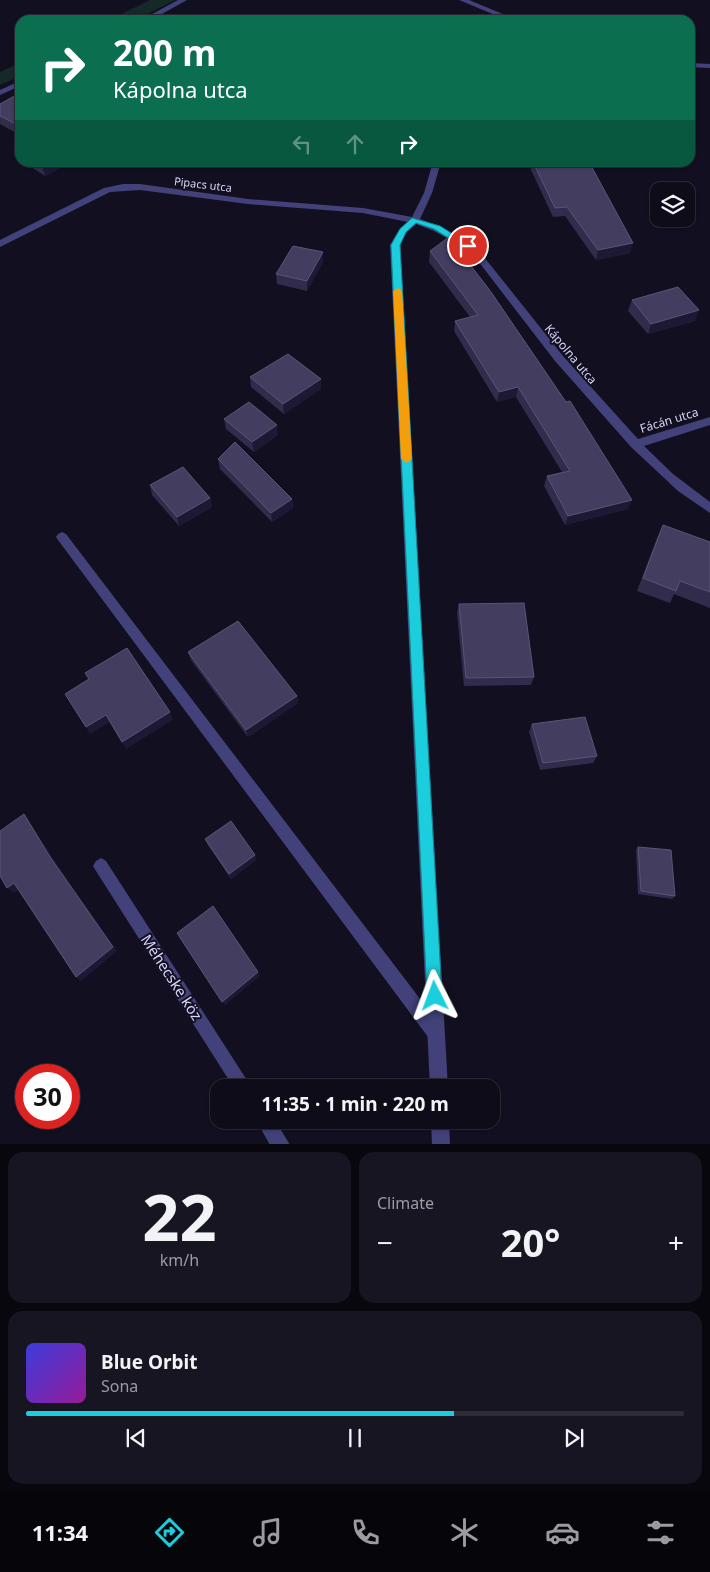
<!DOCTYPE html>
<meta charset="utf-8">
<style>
body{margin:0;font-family:"Noto Sans",sans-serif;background:#171521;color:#f1f3f6;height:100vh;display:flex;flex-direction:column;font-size:19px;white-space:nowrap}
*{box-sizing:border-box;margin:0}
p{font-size:16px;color:#9b9ba2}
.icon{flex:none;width:28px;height:28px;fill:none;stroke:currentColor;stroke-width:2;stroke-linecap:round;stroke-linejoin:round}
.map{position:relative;height:1144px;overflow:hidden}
.drawer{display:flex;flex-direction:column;gap:8px;padding:8px;background:#08070d;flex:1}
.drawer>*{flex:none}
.guide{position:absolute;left:15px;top:15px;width:680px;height:152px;border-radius:15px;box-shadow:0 1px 4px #0004,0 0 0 1px #2e2c37;background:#0b6e4f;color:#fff;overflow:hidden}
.controls{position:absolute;left:650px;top:182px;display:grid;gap:10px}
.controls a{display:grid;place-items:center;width:45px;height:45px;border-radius:10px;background:#0e0c18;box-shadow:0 1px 4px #0004,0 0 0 1px #2e2c37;font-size:25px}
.speed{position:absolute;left:15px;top:1064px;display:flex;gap:10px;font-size:25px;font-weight:700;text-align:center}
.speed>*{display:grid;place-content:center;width:65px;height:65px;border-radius:50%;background:#0e0c18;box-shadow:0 1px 4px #0004,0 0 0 1px #2e2c37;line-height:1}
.speed .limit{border:8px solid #d22;background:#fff;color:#111}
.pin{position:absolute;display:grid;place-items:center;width:42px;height:42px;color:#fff;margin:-21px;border:2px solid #fff;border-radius:50%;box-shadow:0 1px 5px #0007}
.me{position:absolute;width:55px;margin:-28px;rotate:357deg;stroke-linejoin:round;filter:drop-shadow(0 0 4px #0008)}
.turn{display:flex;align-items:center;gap:18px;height:105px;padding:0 15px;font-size:22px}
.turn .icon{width:65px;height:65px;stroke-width:2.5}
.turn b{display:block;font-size:35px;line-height:42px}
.lanes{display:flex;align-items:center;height:48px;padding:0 15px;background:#0003;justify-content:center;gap:25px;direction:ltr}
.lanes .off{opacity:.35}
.big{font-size:38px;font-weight:700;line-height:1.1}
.drawer .tile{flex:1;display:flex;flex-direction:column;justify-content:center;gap:8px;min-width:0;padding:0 18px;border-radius:15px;background:#171521}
.drawer .dial{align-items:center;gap:0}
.dial b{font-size:65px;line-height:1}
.song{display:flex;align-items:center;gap:15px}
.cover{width:60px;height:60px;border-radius:8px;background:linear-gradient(135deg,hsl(240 70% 55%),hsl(300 70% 35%))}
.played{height:5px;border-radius:2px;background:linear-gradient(90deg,#1ccedd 65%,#2e2c37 65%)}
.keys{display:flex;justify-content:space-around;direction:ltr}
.heat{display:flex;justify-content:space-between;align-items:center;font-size:28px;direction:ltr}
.drawer .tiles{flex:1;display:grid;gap:8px;grid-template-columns:1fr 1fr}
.tile:last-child{grid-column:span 2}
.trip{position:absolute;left:210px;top:1079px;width:290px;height:50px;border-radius:15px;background:#0e0c18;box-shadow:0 1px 4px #0004,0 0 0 1px #2e2c37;font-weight:700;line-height:50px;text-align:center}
.dock{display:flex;height:80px;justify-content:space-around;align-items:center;background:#06050a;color:#9b9ba2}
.dock .icon{width:35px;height:35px}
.dock .current{color:#1ccedd}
.dock b{font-size:22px;color:#f1f3f6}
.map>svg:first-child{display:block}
.green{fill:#142928}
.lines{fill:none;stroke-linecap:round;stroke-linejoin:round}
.lane{fill:#424179;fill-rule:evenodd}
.street{fill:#424179;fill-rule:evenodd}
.wall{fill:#312b4c}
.shaded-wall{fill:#1d1833}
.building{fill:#433d5f;stroke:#5a5577}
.route{fill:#1ccedd;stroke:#128690}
.slow{fill:#f59e0b}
.labels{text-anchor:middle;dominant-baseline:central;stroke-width:4;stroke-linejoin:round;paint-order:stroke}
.far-street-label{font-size:11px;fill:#d8d4fa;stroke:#121020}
.street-label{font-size:12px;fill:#d8d4fa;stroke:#121020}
.near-street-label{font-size:15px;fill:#d8d4fa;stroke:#121020}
</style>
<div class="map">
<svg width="710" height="1145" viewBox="0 0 710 1145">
<rect width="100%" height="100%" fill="#121020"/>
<path class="green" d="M150,0H175L136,20H109Z
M20,63V76L0,85V72Z"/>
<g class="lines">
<path class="lane" d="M62,532L66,534L443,1029L445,1035L443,1041L437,1043L431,1041L58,540L56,537L58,534Z
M101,858L106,861L252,1088H234L96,871L93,866L96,861Z
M256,1120H275L290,1145H270Z"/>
<path class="street" d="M178,0H187L151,20H141Z
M459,0H469L517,20H507Z
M690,63L710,64V68L690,67Z
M20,81V86L0,95V90Z
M433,162H441L432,193L420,219L441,227L464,240L484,257L563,356L638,439L710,417V425L644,446L673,474L710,502V513L678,491L631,447L555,361L478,261L457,244L434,231L416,224L407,232L400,245L448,1088H430L390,245L400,228L408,222L363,213L248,204L140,190L110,192L0,247V240L104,188L123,184H140L248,199L363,208L412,217L424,193Z
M431,1120H449L450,1145H432Z"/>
</g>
<path class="wall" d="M20,93V135L0,124V104Z
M20,147V161L19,160L16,150Z
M23,162H71L45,176Z
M532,162H607L589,163L630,253L596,260L565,216L553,217L531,170Z
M430,251L628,509L565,525L544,486L547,476L562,472L516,397L497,402L454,331L455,321L470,317L429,262Z
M323,262L307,291L277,284L276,274Z
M632,300L695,321L648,334L628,311Z
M250,377L321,379V389L284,414L251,387Z
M224,419L278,435L254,452L226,429Z
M218,459L292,499L293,508L272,522L220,469Z
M150,485L210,498L212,507L179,526L152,495Z
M663,525L710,542V608L674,594L670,603L637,591L657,538Z
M459,604L534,677L531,685L464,686L457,613Z
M188,652L297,696L298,703L248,737L191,660Z
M532,724L597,756L593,763L540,770L529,732Z
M205,839L255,855L256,860L231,879L208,845Z
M638,847L675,896L672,899L638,894L636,850Z"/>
<path class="shaded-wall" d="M48,162H71L45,176L42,166Z
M633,243L630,253L596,260L598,250Z
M323,252V262L307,291V281Z
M699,310L695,321L648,334L651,324Z
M321,379V389L284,414L283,404Z
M518,387L516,397L497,402L499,392Z
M277,425L278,435L254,452L252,442Z
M210,498L212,507L179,526L177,517Z
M292,499L293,508L272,522L271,513Z
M632,500L628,509L565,525L568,516Z
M297,696L298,703L248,737L246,730Z
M170,712L173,720L126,749L122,742Z
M106,715L110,722L90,734L86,727Z
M24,814L29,821L56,863L117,951L81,981L76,977L50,857Z
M255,855L256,860L231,879L229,874Z
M14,883L20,889L14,893L7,888Z
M258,972L260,976L225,1005L222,1002Z"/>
<path class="building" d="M20,93V126L0,116V104Z
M20,147V152L16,150Z
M37,162H48L42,166Z
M533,162H589L633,243L598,250L567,207L555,208Z
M449,237L491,292L566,402L570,401L632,500L568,516L547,476L570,471L518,387L499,392L455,321L478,315L430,251Z
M293,246L323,252L307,281L276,274Z
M678,287L699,310L651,324L632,300Z
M288,354L321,379L283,404L250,377Z
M249,402L277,425L252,442L224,419Z
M235,442L292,499L271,513L218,459Z
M183,467L210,498L177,517L150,485Z
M663,525L710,542V592L680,581L676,591L643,578Z
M524,603L534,677L466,678L459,604Z
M238,621L297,696L246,730L188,652Z
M127,648L170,712L122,742L106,715L86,727L65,694L89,679L85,673Z
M585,717L597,756L543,763L532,724Z
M24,814L50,857L113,947L76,977L14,883L7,888L0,876V831Z
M231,821L255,855L229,874L205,839Z
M638,847L671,850L675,896L641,891Z
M213,906L258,972L222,1002L177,933Z"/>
<path class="route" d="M412,218L440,226L472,246L468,249L465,248L434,229L416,223L406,232L400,245L442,996L440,1001L435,1003L429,1001L427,996L391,245L400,229Z"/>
<path class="slow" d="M398,288L402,291L412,459L407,463L401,459L393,291Z"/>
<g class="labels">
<g class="far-street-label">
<text transform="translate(203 184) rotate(7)">Pipacs utca</text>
</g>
<g class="street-label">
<text transform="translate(571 354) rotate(50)">Kápolna utca</text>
<text transform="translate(669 420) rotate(-17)">Fácán utca</text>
</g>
<g class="near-street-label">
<text transform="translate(172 977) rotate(57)">Méhecske köz</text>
</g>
</g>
</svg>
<div class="controls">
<a><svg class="icon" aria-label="layers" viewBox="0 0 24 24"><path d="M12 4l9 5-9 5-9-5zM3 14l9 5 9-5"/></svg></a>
</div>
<div class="speed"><div class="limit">30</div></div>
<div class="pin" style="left:468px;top:246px;background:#d93025"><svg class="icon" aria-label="arrive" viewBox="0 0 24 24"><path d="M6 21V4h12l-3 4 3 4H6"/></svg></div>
<svg class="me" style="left:435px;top:996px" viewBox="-20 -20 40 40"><path d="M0-17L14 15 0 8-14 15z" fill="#1ccedd" stroke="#fff" stroke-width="4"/></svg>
<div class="trip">11:35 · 1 min · 220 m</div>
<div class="guide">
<div class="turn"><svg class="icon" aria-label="right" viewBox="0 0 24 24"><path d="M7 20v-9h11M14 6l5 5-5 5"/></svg><div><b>200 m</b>Kápolna utca</div></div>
<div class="lanes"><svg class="icon off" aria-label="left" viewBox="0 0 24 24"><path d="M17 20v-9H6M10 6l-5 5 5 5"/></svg><svg class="icon off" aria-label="ahead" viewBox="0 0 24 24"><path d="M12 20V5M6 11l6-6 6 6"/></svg><svg class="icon" aria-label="right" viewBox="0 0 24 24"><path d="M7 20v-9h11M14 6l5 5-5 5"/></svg></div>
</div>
</div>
<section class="drawer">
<div class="tiles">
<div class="tile dial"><b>22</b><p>km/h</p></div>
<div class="tile"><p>Climate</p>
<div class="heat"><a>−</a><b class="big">20°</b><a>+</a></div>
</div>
<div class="tile">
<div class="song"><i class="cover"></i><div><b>Blue Orbit</b><p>Sona</p></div></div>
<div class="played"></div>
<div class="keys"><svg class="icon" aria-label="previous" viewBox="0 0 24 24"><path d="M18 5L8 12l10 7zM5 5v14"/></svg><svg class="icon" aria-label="pause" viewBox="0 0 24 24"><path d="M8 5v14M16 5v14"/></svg><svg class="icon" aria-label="next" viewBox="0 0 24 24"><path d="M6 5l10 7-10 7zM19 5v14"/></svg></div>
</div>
</div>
</section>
<nav class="dock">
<b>11:34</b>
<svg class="icon current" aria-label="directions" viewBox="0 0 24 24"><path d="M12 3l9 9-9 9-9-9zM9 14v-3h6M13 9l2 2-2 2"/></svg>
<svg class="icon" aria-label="music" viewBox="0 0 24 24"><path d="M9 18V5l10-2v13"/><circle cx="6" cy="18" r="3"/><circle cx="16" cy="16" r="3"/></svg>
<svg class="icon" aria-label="phone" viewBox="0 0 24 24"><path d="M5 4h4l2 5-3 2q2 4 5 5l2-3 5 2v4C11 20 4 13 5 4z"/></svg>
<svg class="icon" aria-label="climate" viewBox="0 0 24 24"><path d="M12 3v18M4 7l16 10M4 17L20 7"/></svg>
<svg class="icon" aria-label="car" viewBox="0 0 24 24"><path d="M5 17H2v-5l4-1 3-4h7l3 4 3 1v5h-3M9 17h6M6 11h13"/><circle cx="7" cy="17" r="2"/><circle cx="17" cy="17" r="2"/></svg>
<svg class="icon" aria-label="filters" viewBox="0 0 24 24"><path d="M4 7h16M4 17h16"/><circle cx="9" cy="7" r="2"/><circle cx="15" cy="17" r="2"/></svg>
</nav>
